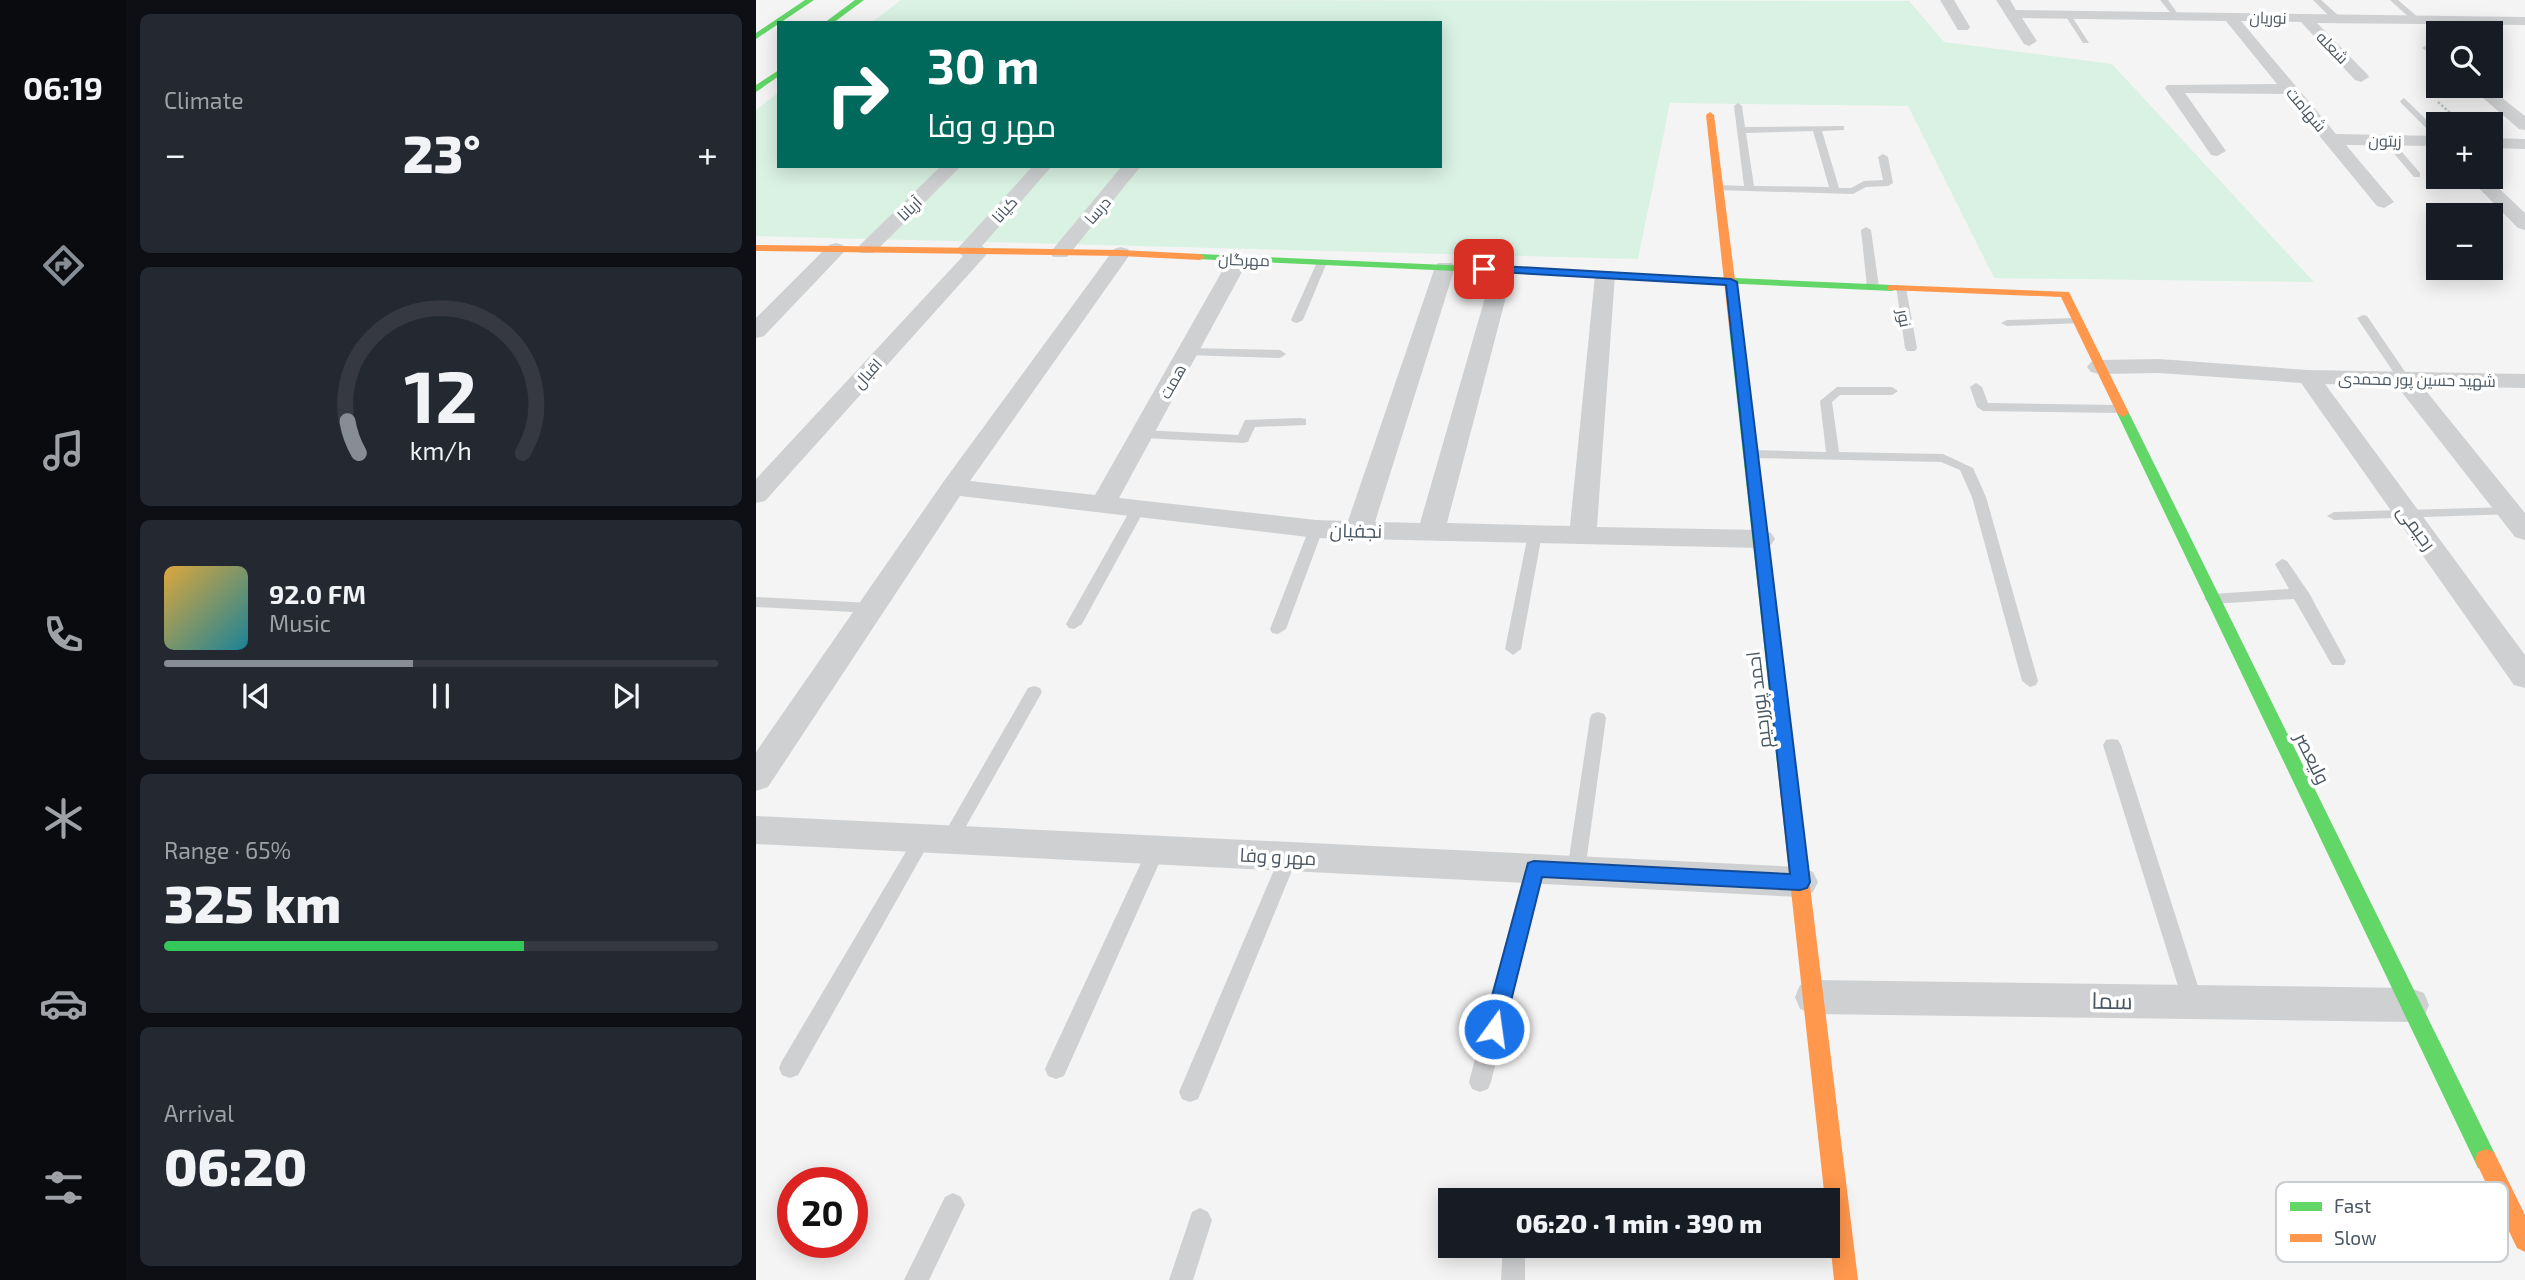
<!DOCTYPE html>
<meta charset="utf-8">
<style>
body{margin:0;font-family:"Exo 2",Cairo,sans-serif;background:#242831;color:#f1f3f6;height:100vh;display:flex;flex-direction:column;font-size:26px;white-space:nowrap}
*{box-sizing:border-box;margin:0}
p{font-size:23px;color:#9ea1a6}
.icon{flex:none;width:38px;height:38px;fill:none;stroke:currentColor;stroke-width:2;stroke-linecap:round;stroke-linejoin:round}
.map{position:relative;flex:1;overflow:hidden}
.side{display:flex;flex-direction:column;gap:14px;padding:14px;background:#0d0f14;width:630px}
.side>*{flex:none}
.hud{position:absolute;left:21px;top:21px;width:665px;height:147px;border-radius:0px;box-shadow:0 4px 18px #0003;background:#00695c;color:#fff;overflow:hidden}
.fabs{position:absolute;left:1670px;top:21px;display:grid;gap:14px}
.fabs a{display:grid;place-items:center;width:77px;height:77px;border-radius:0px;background:#171b24;box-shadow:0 4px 18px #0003;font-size:35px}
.speed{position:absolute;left:21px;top:1167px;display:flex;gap:14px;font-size:35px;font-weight:700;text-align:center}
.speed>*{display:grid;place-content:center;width:91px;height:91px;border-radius:50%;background:#171b24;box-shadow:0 4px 18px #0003;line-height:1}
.speed .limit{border:10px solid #d22;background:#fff;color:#111}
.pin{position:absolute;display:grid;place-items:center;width:60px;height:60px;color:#fff;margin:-30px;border-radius:14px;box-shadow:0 4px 10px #0006}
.me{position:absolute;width:77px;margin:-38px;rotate:14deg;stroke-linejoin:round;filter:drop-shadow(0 0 5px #0008)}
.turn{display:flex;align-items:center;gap:24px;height:147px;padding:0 35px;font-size:32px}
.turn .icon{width:91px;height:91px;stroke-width:2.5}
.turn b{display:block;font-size:49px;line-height:60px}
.big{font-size:52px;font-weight:800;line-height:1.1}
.side .tile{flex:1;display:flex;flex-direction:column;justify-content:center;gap:10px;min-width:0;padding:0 24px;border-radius:10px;background:#242831}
.side .dial{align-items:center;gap:0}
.dial svg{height:182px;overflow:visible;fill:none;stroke:#363941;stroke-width:7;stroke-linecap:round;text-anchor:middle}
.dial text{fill:#f1f3f6;stroke:none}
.song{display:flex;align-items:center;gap:21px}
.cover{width:84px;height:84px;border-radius:10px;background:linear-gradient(135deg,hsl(40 70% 55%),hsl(190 70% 35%))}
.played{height:7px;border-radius:4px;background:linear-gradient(90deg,#868d94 45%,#363941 45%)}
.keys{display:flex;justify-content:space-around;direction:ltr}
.heat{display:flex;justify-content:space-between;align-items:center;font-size:38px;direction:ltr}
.charge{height:10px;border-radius:5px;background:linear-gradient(90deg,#34c759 65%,#363941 0)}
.trip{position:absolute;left:682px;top:1188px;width:402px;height:70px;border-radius:0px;background:#171b24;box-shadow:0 4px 18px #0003;font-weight:800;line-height:70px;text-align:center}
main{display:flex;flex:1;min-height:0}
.menu{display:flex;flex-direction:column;width:126px;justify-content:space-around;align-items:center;background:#090b0e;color:#9ea1a6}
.menu .icon{width:49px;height:49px}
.menu .current{color:#868d94}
.menu b{font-size:32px;color:#f1f3f6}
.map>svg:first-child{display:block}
.green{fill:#d9f2e3}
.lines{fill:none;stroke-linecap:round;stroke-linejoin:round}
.path{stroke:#bcc7c4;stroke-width:2.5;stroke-dasharray:2.5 2;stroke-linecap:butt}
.lane{fill:#ced0d2;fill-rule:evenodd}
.street{fill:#ced0d2;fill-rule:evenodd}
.fast{fill:#63d668;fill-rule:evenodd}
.slow{fill:#ff974d;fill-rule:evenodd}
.route{fill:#1a73e8;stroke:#114b97;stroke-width:2}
.labels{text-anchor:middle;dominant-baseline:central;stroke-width:7;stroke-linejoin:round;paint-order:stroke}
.far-street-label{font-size:16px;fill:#4a5661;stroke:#fff}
.street-label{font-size:19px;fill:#4a5661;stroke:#fff}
.near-street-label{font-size:23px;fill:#4a5661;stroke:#fff}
.key{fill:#fff;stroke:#c9ccd0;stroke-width:2}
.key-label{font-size:19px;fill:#4a5661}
</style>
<main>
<nav class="menu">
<b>06:19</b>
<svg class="icon current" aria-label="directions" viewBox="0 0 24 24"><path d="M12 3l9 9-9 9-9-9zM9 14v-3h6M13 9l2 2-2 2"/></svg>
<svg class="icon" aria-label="music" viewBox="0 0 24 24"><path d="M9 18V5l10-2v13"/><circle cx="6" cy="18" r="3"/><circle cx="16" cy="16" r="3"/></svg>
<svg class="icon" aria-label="phone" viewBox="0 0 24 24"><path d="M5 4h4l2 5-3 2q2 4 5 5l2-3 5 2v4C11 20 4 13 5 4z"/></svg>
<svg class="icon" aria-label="climate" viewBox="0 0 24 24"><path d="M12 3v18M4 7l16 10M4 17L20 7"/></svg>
<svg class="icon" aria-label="car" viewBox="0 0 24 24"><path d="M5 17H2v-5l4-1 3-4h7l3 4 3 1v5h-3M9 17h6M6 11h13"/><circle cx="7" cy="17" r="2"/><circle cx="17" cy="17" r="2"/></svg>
<svg class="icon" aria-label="filters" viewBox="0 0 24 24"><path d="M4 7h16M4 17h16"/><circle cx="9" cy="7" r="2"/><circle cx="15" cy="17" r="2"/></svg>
</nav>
<section class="side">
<div class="tile"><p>Climate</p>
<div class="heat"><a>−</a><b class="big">23°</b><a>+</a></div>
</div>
<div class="tile dial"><svg viewBox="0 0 100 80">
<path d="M14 69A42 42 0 1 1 86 69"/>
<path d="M14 69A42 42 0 0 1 9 55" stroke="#868d94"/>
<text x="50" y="56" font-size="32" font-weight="700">12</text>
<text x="50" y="72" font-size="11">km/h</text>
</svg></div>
<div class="tile">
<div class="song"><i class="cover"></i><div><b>92.0 FM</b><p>Music</p></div></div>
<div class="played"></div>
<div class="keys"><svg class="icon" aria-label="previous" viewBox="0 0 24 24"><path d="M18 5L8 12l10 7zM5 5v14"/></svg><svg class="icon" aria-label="pause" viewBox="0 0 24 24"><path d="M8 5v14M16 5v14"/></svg><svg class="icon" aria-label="next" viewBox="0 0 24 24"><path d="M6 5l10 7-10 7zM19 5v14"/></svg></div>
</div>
<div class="tile"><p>Range · 65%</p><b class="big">325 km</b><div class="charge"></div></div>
<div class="tile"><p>Arrival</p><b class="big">06:20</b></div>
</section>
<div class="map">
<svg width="1769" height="1280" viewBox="0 0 1769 1280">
<rect width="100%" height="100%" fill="#f4f4f4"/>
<path class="green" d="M145,0L1153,1L1188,42L1356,64L1558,282L1238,278L1152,106L914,103L882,259L0,236V110L23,92V166H684V23H115Z"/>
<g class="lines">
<path class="path" d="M1682,102L1707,124"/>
<path class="lane" d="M1404,0H1412L1424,17H1418Z
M1557,0H1565L1583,16V20H1577Z
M1634,0H1642L1664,19L1657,21Z
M1307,12H1313L1333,43H1327Z
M1648,98L1682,131V140L1645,103L1644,101Z
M982,103L986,106L989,127L1088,126V130L1066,131L1083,188H1095L1108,181L1127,180L1122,157L1127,154L1132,157L1137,183L1132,186L1110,187L1097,194L959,190V186L963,185L988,186L978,106ZM1057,131L1073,187L998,186L990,133Z
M1628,138H1634L1664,173V177H1658L1628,142Z
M1110,227L1115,230L1123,287L1117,290L1111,287L1105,230Z
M562,260L571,262L547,320L541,323L537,322L535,320Z
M1140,286L1150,288L1161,348L1159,351H1151L1149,348Z
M1607,315L1611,316L1654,379L1652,382L1648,383L1642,379L1601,318Z
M1322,318L1328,321L1326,323L1251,326L1245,323L1251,320Z
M432,348L524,350L530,354L524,358L428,355L426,352Z
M1220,383L1226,387L1232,403L1363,405L1369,409L1363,413L1227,411L1221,407L1214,387Z
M1081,387H1136L1142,391L1136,395H1084L1076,402L1083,452L1187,454L1217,468L1230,497L1282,681L1280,685L1274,687L1266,681L1216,497L1204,470L1185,462L995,458L988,454L995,450L1070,452L1064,401Z
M545,418L550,419V425L499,427L492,442L487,443L387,438L380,434L387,430L482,435L489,420Z
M383,503L390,507L326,624L318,629L313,628L310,624L376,507Z
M1753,507L1760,511L1758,514L1578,520L1571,516L1578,512Z
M560,524L567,529L530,629L522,634L516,633L514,629L553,529Z
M779,529L786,534L765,649L757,655L749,649L772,534Z
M1526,559L1531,561L1553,593L1590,661L1588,665H1576L1538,599L1456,604L1448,599L1456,594L1533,589L1519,564Z
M0,597L115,603L123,608L115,613L0,607Z
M278,686L284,688L286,692L200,844L194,846L188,844L185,839L188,834L272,688Z
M842,712L848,714L850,718L829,871L827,876L820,879L813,876L811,871L834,718L836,714Z
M1356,739L1362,740L1365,745L1447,1002L1444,1009L1437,1011L1430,1009L1427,1002L1347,745L1350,740Z
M167,831L173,833L176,838L173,843L42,1075L34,1078L26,1075L23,1068L26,1061L161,833Z
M400,842L407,845L409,850L308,1076L300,1079L292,1076L289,1069L292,1062L391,850L393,845Z
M533,848L540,851L542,856L445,1092L442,1099L434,1102L426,1099L423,1092L524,856L526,851Z
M778,861L785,864L787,869L735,1082L732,1089L724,1092L716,1089L713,1082L769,869L771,864Z
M197,1193L205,1197L209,1205L173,1280H148L189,1197Z
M444,1208L452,1212L456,1220L437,1280H413L436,1212Z
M747,1246H769V1280H745Z"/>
<path class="street" d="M1184,0H1198L1214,27L1212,30H1202Z
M1240,0H1254L1260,10L1769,17V25L1561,23L1611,74L1613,77L1605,82L1599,80L1545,22L1485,21L1580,134L1682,136V146L1590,145L1638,202L1628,208L1621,206L1529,94L1429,93L1470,151L1461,156L1455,155L1409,88L1411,85L1521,84L1470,21L1266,18L1281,41L1273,46L1268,44Z
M1674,43L1682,46V59L1666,48Z
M1713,86H1731L1769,116V130L1763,129Z
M1734,138L1769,139V149L1734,148Z
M185,166H205L118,253H104L101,249L104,245Z
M277,166H296L226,246L233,251L230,255L9,501L0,503V479L207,256L200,251L203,247Z
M366,166H385L311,257H297L294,253L297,249Z
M1712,177H1731L1769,213V230L1762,228Z
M80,243L87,245L90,249L87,253L8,336L0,338V318L73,245Z
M365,247L372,249L375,253L214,481L339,495L473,259L476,255H490L493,259L363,498L560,520L592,521L679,267L682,263H696L699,267L619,522L664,523L737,270L740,266H754L757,270L691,523L814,526L839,275L842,271H856L859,275L841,527L1005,530L1015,533L1019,539L1015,545L1005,548L560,538L204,496L12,787L0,791V752L188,481L358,249Z
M1403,359L1552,370L1769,374V388L1666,386L1769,513V540L1759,537L1641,386L1569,384L1769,655V688L1758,685L1545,383L1403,373L1343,374L1335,372L1331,367L1335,362L1343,360Z
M0,816L1044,867L1057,872L1062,882L1057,892L1044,897L0,844Z
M1058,980L1654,988L1668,993L1673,1005L1668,1017L1654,1022L1058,1014L1044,1009L1039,997L1044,985Z"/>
<path class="fast" d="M49,0H58L0,39V33Z
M99,0H108L77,23H68Z
M23,70V76L0,92V85Z
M444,254L1136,285L1142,288L1136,291L440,259V255Z
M979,323L985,327L1039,763L1036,768H1024L1021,763L973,327Z
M1367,409L1373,413L1738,1152L1741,1160L1738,1168L1730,1171L1722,1168L1361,413Z"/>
<path class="slow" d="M954,112L958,115L985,327L979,331L973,327L950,115Z
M0,245L365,250L444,254L449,257L444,260L365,256L0,251Z
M1136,285L1313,292L1373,413L1367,417L1361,413L1305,297L1132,290V286Z
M1030,756L1036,758L1039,763L1102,1280H1078L1073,1232V1200H1069L1021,763L1024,758Z
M1730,1149L1738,1152L1769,1215V1252L1761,1248L1719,1160L1722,1152Z"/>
</g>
<path class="route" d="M728,265L975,279L981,282L1054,882L1051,888L1044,890L786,877L748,1029L745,1035L738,1038L730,1035L727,1029L772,863L778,861L1034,874L970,285L724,271L722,269Z"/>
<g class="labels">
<g class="far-street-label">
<text transform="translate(1512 17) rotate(1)">نوریان</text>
<text transform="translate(1577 47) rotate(46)">شعله</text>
<text transform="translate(1551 109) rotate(50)">شهامت</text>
<text transform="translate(1629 140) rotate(1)">زیتون</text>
<text transform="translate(153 208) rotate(-44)">آریانا</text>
<text transform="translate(248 209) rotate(-48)">کیانا</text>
<text transform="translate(341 210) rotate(-49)">درسا</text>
<text transform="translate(488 259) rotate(2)">مهرگان</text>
<text transform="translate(1149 318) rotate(79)">نور</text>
<text transform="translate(111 373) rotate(-48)">اقبال</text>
<text transform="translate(1661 379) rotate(1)">شهید حسین پور محمدی</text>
<text transform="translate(416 381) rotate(-61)">همت</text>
</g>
<g class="street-label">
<text transform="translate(1661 527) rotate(54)">رحیمی</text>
<text transform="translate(600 530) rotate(1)">نجفیان</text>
<text transform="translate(1002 700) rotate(-97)">احمد پوررحیم</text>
<text transform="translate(1557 758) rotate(64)">ولیعصر</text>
<text transform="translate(522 856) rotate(3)">مهر و وفا</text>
</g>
<g class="near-street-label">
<text transform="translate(1356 1000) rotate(1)">سما</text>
</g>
</g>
<rect x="1520" y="1182" width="232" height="80" rx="10" class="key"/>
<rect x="1534" y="1202" width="32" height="9" fill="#63d668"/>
<rect x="1534" y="1234" width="32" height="8" fill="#ff974d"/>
<g class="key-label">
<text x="1578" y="1213">Fast</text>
<text x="1578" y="1245">Slow</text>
</g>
</svg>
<div class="fabs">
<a><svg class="icon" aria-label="search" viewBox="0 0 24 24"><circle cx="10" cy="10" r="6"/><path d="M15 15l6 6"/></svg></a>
<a>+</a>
<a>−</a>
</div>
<div class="speed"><div class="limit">20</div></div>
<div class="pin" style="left:728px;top:269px;background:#d93025"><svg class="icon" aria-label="arrive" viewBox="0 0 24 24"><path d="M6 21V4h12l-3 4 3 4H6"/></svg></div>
<svg class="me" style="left:738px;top:1029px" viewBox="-20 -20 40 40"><circle r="17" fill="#1a73e8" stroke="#fff" stroke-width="3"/><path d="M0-11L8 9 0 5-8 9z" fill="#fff"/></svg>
<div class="trip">06:20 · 1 min · 390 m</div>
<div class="hud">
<div class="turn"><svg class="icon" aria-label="right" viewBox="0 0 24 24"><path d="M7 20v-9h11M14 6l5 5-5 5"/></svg><div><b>30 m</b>مهر و وفا</div></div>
</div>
</div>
</main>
